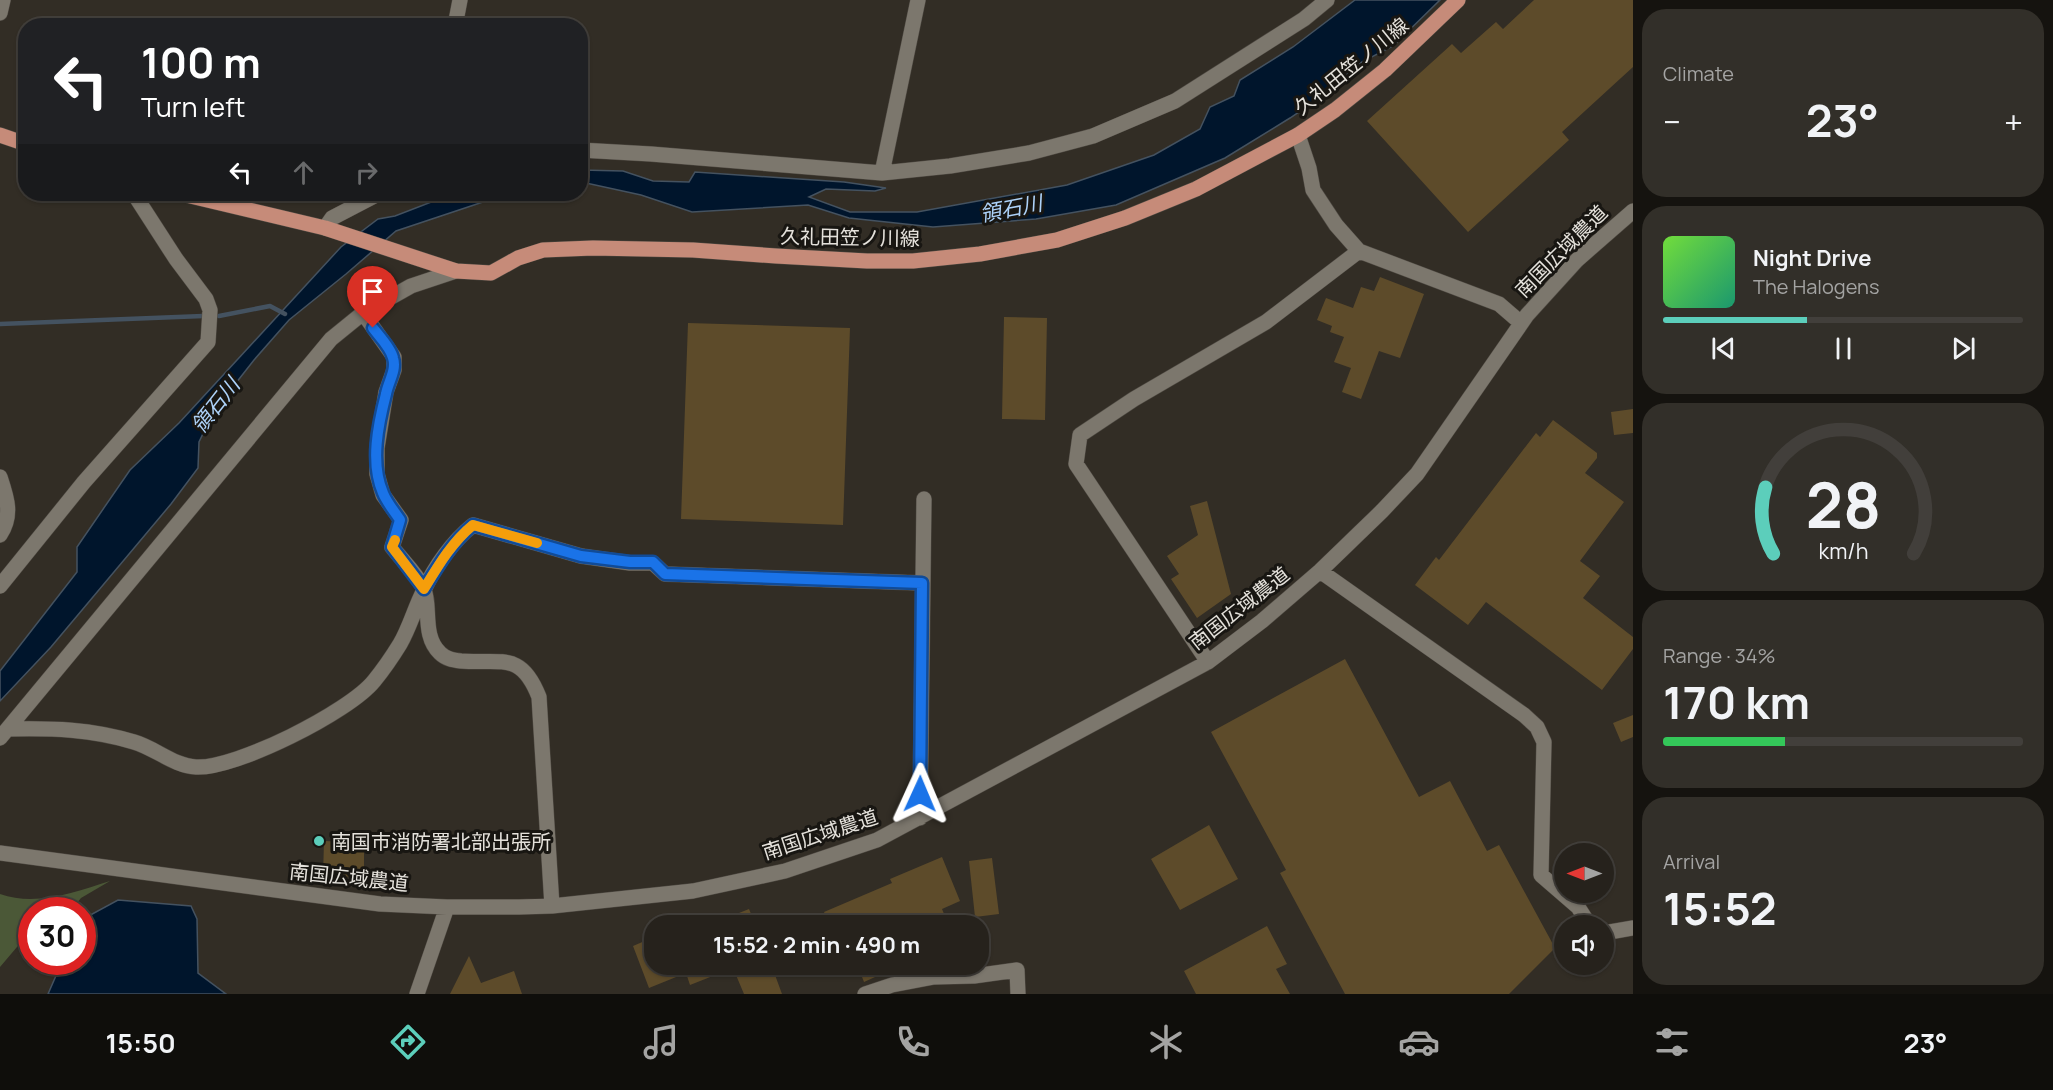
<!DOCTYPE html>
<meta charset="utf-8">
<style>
body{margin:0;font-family:Manrope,"Noto Sans JP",sans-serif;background:#322f29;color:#f1f3f6;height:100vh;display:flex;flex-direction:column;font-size:22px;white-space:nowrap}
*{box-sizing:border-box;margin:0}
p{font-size:20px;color:#a4a4a3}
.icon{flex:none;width:33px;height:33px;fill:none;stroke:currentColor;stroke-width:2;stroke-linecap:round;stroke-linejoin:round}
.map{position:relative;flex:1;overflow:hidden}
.side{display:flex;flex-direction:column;gap:9px;padding:9px;background:#15130f;width:420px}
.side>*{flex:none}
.banner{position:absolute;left:18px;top:18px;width:570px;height:183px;border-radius:24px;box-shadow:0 2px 4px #0004,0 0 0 2px #423f3b;background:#202124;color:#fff;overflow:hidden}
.needle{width:39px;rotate:270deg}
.buttons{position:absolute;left:1554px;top:843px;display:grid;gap:12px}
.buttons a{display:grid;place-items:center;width:60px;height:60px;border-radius:50%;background:#26221c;box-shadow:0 2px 4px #0004,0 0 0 2px #423f3b;font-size:30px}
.speed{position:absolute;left:18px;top:897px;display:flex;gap:12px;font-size:30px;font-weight:700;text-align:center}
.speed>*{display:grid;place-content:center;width:78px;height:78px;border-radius:50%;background:#26221c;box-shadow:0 2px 4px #0004,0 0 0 2px #423f3b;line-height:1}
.speed .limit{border:9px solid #d22;background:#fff;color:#111}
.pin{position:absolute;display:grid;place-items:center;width:51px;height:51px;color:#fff;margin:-62px -26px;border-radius:50% 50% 50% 0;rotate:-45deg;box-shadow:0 0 6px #0007}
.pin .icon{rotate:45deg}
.me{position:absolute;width:66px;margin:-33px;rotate:1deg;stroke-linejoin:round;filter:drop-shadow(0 0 4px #0008)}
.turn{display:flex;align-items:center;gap:21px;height:126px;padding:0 24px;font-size:27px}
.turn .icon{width:78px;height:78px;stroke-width:2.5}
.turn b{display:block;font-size:42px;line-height:51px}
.lanes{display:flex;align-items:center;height:57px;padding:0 24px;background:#0003;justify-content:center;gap:30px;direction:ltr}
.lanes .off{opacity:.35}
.big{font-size:45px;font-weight:700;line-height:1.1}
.side .tile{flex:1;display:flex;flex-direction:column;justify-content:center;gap:9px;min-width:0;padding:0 21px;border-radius:24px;background:#322f29}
.side .dial{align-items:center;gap:0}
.dial svg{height:156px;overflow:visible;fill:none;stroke:#423f3b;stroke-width:7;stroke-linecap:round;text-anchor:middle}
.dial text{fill:#f1f3f6;stroke:none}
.song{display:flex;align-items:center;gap:18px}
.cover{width:72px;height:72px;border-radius:9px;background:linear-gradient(135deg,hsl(100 70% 55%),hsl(160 70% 35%))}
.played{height:6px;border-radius:3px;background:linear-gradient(90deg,#5ccebb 40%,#423f3b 40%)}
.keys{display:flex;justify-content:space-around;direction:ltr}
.heat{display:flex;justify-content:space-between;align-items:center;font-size:33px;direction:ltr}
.charge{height:9px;border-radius:4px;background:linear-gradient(90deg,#34c759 34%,#423f3b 0)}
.trip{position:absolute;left:644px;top:915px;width:345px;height:60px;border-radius:24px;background:#26221c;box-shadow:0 2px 4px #0004,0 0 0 2px #423f3b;font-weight:700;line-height:60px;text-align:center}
.dock{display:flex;height:96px;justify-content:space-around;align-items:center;background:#0f0e0b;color:#a4a4a3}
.dock .icon{width:42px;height:42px}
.dock .on{color:#5ccebb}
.dock b{font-size:27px;color:#f1f3f6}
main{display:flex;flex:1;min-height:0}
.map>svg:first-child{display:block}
.green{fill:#4b5837}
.water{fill:#00152c;stroke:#445260;stroke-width:1.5}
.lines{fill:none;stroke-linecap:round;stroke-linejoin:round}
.stream{stroke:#445260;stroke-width:4.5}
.building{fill:#5d4b2a}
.minor-casing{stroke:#4f4a43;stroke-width:16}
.major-casing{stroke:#4f4a43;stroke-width:16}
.minor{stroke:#7c776d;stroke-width:15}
.major{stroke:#c68b79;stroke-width:15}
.route-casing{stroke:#114b97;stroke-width:15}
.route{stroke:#1a73e8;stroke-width:10}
.slow{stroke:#f59e0b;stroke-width:10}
.poi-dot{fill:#5ccebb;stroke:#181612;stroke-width:2}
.labels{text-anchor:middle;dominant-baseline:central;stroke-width:6;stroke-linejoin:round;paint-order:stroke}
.street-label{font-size:20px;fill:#e4e1db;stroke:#181612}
.poi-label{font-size:20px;fill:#e4e1db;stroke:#181612;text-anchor:start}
.water-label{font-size:21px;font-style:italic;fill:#add2f9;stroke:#181612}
</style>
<main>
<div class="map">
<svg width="1633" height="994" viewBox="0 0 1633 994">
<rect width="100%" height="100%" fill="#322d25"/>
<path class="green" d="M110,881L81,898L71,910H32L31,933L28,934L0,967V894C36,907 75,892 110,881Z"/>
<path class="water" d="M1355,0H1440L1393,46L1354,66L1331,90L1290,118L1225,158L1116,205L1036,219L933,227L849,218L808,205L692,212L641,195L586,183H581V170L623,171L653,181L689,182L695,172L844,182L886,188L875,191L826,189L809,197L850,212H917L1067,185L1154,155L1200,129L1210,107L1234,96L1240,80L1293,47Z
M452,194H507L396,231L346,274L289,320L254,360L214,411L199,442L198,468L171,504L51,647L0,701V671L77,572V547L130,470L179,423L341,247L378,219L395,216Z
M118,900L191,906L197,919L198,973L226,994H48L62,962H82L83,919Z"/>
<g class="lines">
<path class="stream" d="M219,316L270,306L285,314
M0,324L203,316"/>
</g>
<path class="building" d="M1534,0H1633V67L1562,132L1569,140L1468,232L1367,121L1452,44L1461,53L1496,22L1503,29Z
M1380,277L1424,294L1400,358L1379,351L1361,399L1342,392L1351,368L1334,362L1344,337L1330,332L1332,326L1317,320L1326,298L1353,308L1361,287L1374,291Z
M1004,317L1047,318L1045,420L1002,419Z
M688,323L850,328L843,525L681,519Z
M1633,409V433L1614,435L1611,412Z
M1553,420L1597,453V458L1585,473L1624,502L1580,561L1600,576L1583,598L1633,637V649L1602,690L1486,602L1468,625L1415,585L1436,557L1439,560L1536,433L1540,437Z
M1207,501L1231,594L1197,618L1171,579L1179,574L1167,556L1198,535L1190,506Z
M1345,659L1419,797L1450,781L1487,851L1499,845L1555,948L1509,994H1345L1280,873L1286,870L1211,732Z
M1633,715V737L1621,742L1613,723Z
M1209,825L1238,879L1180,910L1151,859Z
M324,841L353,842V852H364V877L323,876Z
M942,857L960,901L942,909L949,926H830L824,912L892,883L890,879Z
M992,858L999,914L975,917L969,861Z
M749,909L756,926H709V925Z
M1267,926L1287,964L1276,969L1290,994H1196L1184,971Z
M654,937V964H771L782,994H744L733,968L690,985L686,973L649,988L633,946Z
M469,956L481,983L514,971L522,994H450Z
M857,964H904L864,982Z"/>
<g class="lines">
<defs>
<path id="minor" d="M0,13L3,0
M455,26L460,0
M580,150L651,154L882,173L950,166L1029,153L1093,136L1175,101L1304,19L1327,0
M882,173L918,0
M325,228L332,218L378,194
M1359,251L1499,304L1521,323
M363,313L394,357V370L386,392L377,448V474L383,495L401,520L392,547C402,560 416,573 423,587C432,605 421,635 440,653C446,659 453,660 461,661C502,664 521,651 539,697L552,906
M0,477C7,498 13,515 0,535
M1320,571L1524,715L1537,727L1544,742L1541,875L1578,907L1590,926
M0,586L84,482L208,342L210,310L206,299L176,259L134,194
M1208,662L1076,464L1080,435L1134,399L1266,322L1359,251L1336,225L1313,190L1309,168L1298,135
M8,729C52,728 91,729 134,742C155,748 174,766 196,767C236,769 349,712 374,681C383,670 392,657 400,644C410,627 415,607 424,590C435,566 453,541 473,525L581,556L630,563H653L665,574L922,583
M0,738L331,339L363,313L411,286L456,271
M920,818L924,499
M0,853L380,904L447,907H519L552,906L693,891L785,871L877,840L1208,662L1262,621L1320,571L1382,511L1417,474L1527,315L1577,260L1633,211
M1604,933L1633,928
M417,994L447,907
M865,994L892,985L934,977L974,976L1017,970L1018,994"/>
<path id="major" d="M0,135L26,144
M182,194L325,228L456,271L491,273L518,258L543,250L593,248L693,250L776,256L867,261H913L980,254L1057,240L1125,218L1196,189L1298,135L1335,110L1385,70L1458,0"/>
</defs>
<use href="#minor" class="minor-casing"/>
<use href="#major" class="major-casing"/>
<use href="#minor" class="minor"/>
<use href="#major" class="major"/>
</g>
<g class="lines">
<defs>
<path id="route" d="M373,328C379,336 391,348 393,358C397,370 388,382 386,394C378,425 370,463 383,493C387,503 395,512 400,520L392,547L424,589C438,566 452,542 473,525L581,556L630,562H653L665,574L922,583L920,794"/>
</defs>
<use href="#route" class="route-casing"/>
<use href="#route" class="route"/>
<path class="slow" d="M395,540L392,547L424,589C438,566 452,542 473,525L537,543"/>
</g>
<circle class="poi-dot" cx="319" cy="841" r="6"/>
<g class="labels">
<g class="street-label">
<text transform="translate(1351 66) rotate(-39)">久礼田笠ノ川線</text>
<text transform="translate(850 237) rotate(1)">久礼田笠ノ川線</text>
<text transform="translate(1561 251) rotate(-45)">南国広域農道</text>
<text transform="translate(1239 608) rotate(-38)">南国広域農道</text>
<text transform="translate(820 834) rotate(-18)">南国広域農道</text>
<text transform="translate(349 877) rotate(6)">南国広域農道</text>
</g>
<g class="poi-label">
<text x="331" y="841">南国市消防署北部出張所</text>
</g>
<g class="water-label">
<text transform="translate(1011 208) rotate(-11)">領石川</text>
<text transform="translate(215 405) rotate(-52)">領石川</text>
</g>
</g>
</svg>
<div class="buttons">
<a><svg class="needle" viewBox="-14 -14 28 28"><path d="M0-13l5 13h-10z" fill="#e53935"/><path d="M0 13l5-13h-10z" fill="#a4a4a3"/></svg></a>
<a><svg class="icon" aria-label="sound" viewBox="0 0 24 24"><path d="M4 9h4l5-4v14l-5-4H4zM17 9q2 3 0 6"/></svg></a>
</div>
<div class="speed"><div class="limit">30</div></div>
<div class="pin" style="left:373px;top:328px;background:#d93025"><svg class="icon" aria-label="arrive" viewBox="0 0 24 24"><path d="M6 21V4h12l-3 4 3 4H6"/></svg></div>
<svg class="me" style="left:920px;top:794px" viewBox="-20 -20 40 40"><path d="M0-17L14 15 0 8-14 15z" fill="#1a73e8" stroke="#fff" stroke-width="4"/></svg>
<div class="trip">15:52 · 2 min · 490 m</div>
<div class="banner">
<div class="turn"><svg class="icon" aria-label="left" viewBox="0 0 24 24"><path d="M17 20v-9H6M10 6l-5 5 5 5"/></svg><div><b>100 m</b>Turn left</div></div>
<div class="lanes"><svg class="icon" aria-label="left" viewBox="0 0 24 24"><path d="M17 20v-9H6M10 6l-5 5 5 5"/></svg><svg class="icon off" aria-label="ahead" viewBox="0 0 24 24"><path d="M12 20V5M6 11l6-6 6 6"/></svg><svg class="icon off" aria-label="right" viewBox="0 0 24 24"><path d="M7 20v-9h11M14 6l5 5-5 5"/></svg></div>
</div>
</div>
<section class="side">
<div class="tile"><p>Climate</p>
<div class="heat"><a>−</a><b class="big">23°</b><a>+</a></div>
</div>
<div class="tile">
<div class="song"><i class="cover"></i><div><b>Night Drive</b><p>The Halogens</p></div></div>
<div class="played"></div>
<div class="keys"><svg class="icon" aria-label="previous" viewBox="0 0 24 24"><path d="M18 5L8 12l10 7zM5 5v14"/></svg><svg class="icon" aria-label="pause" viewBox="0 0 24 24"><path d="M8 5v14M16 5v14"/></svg><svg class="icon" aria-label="next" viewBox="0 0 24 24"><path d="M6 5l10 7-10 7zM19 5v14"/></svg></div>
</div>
<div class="tile dial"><svg viewBox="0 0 100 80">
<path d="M14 69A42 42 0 1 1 86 69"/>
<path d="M14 69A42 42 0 0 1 10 35" stroke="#5ccebb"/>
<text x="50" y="56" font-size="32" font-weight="700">28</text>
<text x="50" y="72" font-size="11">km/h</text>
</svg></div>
<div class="tile"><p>Range · 34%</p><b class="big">170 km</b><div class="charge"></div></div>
<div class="tile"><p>Arrival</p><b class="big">15:52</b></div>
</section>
</main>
<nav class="dock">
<b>15:50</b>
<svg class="icon on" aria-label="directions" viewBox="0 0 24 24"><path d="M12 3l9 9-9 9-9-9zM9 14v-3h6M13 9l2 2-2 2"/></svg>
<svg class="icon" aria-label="music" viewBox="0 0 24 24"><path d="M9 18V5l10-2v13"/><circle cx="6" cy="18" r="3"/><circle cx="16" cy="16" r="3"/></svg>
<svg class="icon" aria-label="phone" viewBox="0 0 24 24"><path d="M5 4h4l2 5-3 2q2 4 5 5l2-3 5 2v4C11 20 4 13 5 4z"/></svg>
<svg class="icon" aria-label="climate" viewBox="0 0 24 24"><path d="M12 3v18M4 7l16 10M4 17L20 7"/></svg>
<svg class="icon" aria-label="car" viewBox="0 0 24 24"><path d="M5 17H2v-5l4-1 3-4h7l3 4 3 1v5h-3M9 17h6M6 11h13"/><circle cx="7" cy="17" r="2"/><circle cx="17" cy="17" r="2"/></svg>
<svg class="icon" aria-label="filters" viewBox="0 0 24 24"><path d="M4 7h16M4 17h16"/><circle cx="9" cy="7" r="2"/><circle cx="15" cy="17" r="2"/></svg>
<b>23°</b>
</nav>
